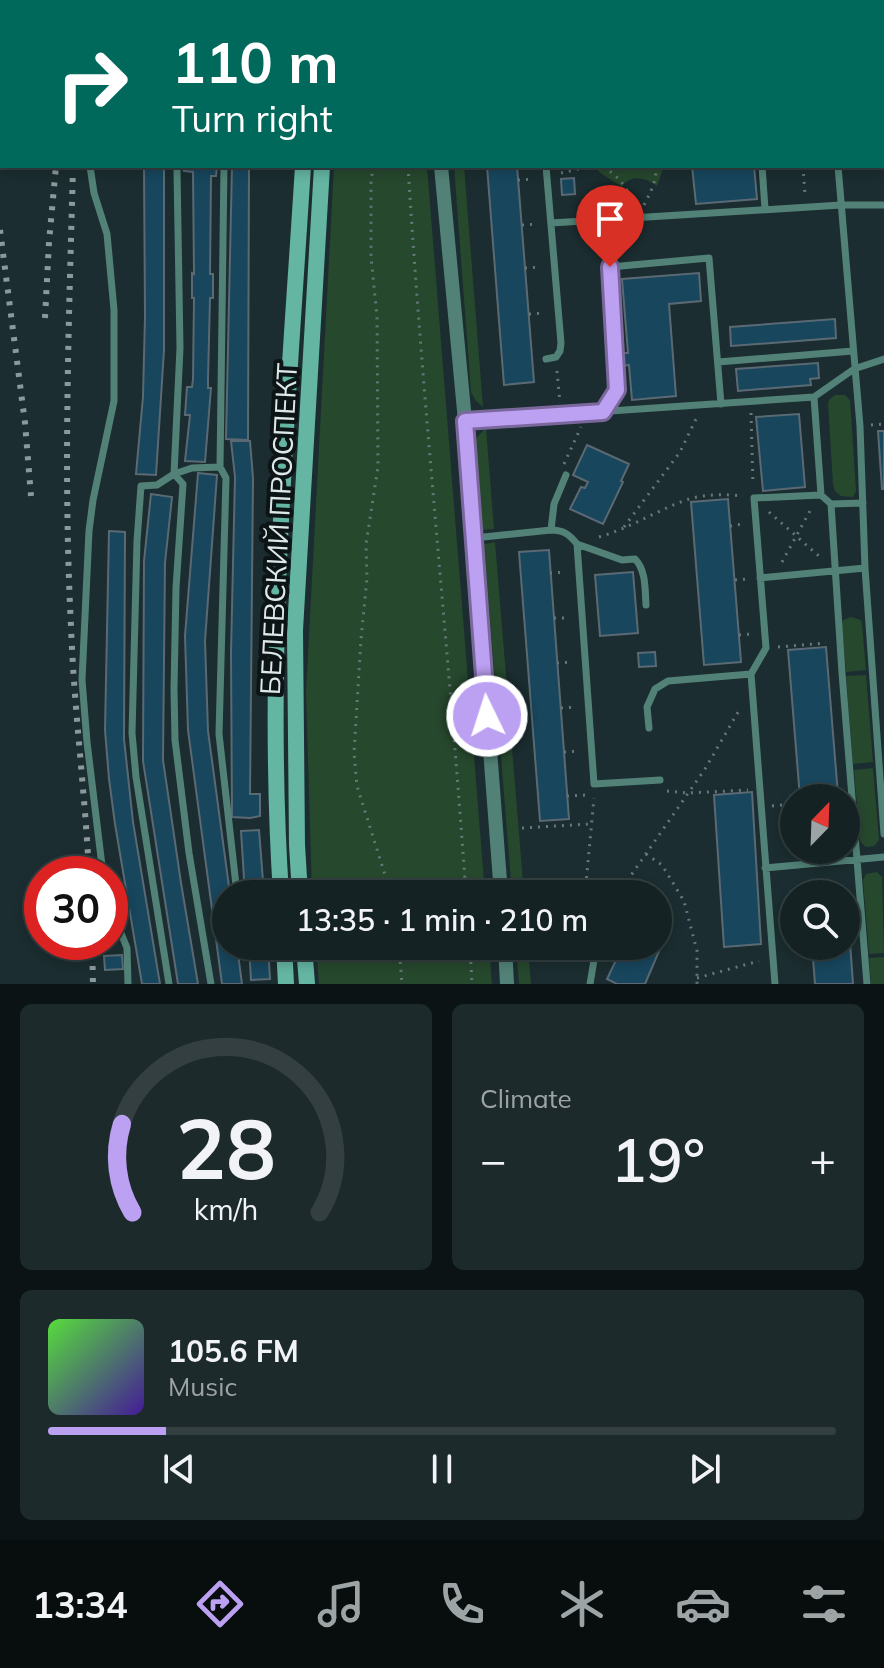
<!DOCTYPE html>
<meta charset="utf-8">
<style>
body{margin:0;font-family:Mulish,sans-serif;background:#1d2a2c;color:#f1f3f6;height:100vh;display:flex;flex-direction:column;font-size:30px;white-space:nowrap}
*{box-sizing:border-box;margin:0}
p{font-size:26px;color:#9da4a6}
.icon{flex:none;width:44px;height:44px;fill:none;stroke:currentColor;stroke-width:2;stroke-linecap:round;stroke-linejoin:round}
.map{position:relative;height:984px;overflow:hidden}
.details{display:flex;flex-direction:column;gap:20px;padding:20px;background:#0b1314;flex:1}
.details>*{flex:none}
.guide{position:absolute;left:0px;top:0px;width:884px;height:168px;box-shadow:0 4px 12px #0003,0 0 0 2px #333f41;background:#00695c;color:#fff;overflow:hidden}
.needle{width:52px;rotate:23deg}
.controls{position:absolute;left:780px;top:784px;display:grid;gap:16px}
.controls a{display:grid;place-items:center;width:80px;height:80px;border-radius:50%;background:#142224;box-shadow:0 4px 12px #0003,0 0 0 2px #333f41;font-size:40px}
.speed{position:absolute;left:24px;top:856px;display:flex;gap:16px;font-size:40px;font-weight:700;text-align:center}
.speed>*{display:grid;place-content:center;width:104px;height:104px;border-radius:50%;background:#142224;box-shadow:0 4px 12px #0003,0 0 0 2px #333f41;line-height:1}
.speed .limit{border:12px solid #d22;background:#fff;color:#111}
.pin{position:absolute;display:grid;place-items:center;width:68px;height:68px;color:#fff;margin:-82px -34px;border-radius:50% 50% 50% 0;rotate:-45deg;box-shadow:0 0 8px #0007}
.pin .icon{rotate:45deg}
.me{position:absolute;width:88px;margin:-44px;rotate:356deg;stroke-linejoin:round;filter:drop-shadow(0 0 6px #0008)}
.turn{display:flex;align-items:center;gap:28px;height:168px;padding:0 40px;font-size:36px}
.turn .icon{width:104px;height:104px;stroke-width:2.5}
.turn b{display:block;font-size:56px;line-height:68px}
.big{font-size:60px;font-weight:600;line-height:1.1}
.details .tile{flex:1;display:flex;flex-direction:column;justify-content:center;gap:12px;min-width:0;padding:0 28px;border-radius:12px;background:#1d2a2c}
.details .dial{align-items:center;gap:0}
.dial svg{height:208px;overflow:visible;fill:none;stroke:#333f41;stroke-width:7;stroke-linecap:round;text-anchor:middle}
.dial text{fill:#f1f3f6;stroke:none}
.song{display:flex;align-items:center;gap:24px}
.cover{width:96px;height:96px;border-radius:12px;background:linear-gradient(135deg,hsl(110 70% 55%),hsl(260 70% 35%))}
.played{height:8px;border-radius:4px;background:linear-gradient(90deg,#bca0f2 15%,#333f41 15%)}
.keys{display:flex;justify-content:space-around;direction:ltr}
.heat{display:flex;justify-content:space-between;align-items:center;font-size:44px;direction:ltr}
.details .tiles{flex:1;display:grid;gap:20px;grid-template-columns:1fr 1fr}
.tile:last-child{grid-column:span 2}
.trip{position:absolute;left:212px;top:880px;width:460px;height:80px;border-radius:40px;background:#142224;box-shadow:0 4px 12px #0003,0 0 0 2px #333f41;font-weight:600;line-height:80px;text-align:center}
.tab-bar{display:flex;height:128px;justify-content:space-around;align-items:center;background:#080e0e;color:#9da4a6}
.tab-bar .icon{width:56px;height:56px}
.tab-bar .current{color:#bca0f2}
.tab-bar b{font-size:36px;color:#f1f3f6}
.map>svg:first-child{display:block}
.green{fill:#26482d}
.building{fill:#17465d;stroke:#5a6973;stroke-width:2}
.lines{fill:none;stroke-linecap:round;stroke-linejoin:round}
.path{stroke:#687779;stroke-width:3;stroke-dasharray:2 6;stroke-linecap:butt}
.lane{stroke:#528277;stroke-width:7}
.street{stroke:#528277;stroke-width:14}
.secondary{stroke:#64b5a2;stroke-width:16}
.rail{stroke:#8b999b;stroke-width:6;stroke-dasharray:4 8;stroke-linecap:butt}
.route-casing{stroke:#7a689d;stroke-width:20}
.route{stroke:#bca0f2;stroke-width:14}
.labels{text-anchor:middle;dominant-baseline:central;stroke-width:8;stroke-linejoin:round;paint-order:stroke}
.street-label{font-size:28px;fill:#dde8e9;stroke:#0c1415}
</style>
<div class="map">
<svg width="884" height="984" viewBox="0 0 884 984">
<rect width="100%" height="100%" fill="#1b2d30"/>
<path class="green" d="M334,166H427L485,894H312L306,692Z
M454,166H464L483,407L476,401L471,392Z
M595,166H664L657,186C645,177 630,174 622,187L599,172Z
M835,395H845L850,400L856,491L853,497L841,496L835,491L833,484L828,404L829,400Z
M486,428L494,529L482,530L475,444L477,437Z
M495,542L524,894H512L484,544Z
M851,617L861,620L862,624L866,670L846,672L842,625L843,620Z
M866,675L873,762L853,764L846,676Z
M873,768L879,840L874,846L866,847L860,841L854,770Z
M877,872L882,877L884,953L869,954L863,880L866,874Z
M316,946H489L492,984H319Z
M516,946H528L531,984H519Z
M884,957V984H871L869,958Z"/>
<path class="building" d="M194,0H228V2H194Z
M704,0H773V2H704Z
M836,0H884V15H882V2H836Z
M882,72H884V133H882Z
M144,166H164V350L156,475L136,474L143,397L145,316Z
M185,166H217L216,176H211L210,274H213V298H210L208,379V388H211L205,462L185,461L190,415H185L187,387H192L193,379L194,298H192V273L194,274L193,172L184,171Z
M232,166H249L248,440L226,439Z
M487,166H517L534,382L504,385Z
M692,166H754L757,199L696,204Z
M574,178L575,194L562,195L561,179Z
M699,273L701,301L669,304L676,396L632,400L629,365L621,366L620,353H628L622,279Z
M835,319L836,338L731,346L730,327Z
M818,363L819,378L810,379L811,385L738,391L736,369Z
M799,414L805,487L763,491L756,417Z
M878,431H884V489H882Z
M231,441H250L253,478L250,794H260V816L250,818L232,817L231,652L235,477Z
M587,445L629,464L621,481L623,482L603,524L570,509L581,487L585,488L588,482L573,475Z
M198,473L217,475L205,641L208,731L230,894H226V946H237L242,984H222L188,730L185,636Z
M151,494L172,497L165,563L163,760L181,883L198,984H178L143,761L144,561Z
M728,499L741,662L704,665L691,502Z
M109,531L125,532L124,739L133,822L160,984H142L115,824L109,779L105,730Z
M549,550L569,819L540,821L519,552Z
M633,572L638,633L600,636L595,575Z
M826,647L838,795L800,798L788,650Z
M655,652L656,666L639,667L638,653Z
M752,792L761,944L724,947L714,795Z
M259,830L264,894H245L241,831Z
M846,928H849L853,984H815L812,946H846Z
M658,931L666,935L645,984H617L607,979L617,958L622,960L626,951L615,946H658Z
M249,946H268L270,979L251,980Z
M122,955L123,969L105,970L104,956Z"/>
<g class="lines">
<path class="path" d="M394,0V2
M622,0L625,2
M792,0V2
M675,2L676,0
M374,166L371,180V257L377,317L378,467L366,544L367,578L361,639L354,753L357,786L391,894
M408,166C423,409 449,651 466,894
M604,166L620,180L638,206
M803,166L805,195
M561,173L593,166
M518,180L534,179
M644,205C650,193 656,183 656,169L652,166
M522,225L538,224
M525,268L541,267
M529,314L545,313
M557,371L560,403
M751,413L753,485
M871,425L884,424
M564,464L581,427
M769,512L820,557
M730,526L742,524
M624,527L680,452L697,417
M599,537C630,528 656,511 686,500C703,494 726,494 743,496
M782,562L811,509
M550,573L566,572
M735,580L747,579
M554,618H570
M739,635L751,634
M778,647L826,643
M557,663L573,662
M561,708L577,707
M564,752L580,751
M667,791L688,793L748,790
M567,796L587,795
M772,806L794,804
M522,828L590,824
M646,854L662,865L684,901L697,951V984
M585,894L594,798
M618,894L705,769L741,707
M782,929L794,928
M399,946L402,984
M470,946L472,984
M609,950L624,956
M697,978L759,961"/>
<path class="lane" d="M585,0V2
M826,0V2
M91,2V0
M495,2L497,0
M882,141H884
M90,166L94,193L107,234L114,310V401L93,500L89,531L82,680L87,742L103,874
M224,166L220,467L226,478L219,734L237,894
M762,166L765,209
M838,166L860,426L865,568L884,834
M177,170L180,348L174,474L183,484L176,588L174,689L175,740L189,853L211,984
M551,223L841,205H884
M546,359L556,357L560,351L561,343L546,166
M718,362L853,351
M814,397L821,495
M603,412L617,390L610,267L709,258L721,404
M465,421L814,397L854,369L884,359
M831,504L842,673L867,984
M551,530L554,504L566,475
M474,538L551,530C563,530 569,534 577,544L594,784L660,780
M577,544L622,560L635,559C646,570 645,589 646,605
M760,578L865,568
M649,728L647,707L655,689L668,681L751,674
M765,868L884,857
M110,906L127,948L128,984
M169,984L136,777L132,733L137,541L141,486L157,485L174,474L192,468L220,467
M590,984L596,948
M775,984L751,674L766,648L754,498L821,495L831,504L863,503"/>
<path class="street" d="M428,0V2
M441,166L465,421L501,894
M505,946L507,984"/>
<path class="secondary" d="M312,2V0
M332,2V0
M281,894C265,652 288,408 303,166
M300,894L297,845L295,630L322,166
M284,946L286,984
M304,946L307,984"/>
<path class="rail" d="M59,0V2
M80,2V0
M73,166C69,319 63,473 71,626C74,709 85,791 89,874
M0,230L25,423L31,496
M45,318L49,242L56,166
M92,942L93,984"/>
</g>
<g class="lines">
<defs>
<path id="route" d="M487,716L465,421L603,412L617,390L610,267"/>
</defs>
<use href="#route" class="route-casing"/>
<use href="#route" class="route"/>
</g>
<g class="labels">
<g class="street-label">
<text transform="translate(278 529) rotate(-87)">БЕЛЕВСКИЙ ПРОСПЕКТ</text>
</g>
</g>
</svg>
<div class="controls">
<a><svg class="needle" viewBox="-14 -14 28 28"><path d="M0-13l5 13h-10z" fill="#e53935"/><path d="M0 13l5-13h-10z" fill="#9da4a6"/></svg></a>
<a><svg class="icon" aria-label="search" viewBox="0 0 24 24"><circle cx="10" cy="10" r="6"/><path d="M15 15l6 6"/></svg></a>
</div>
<div class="speed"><div class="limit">30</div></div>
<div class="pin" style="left:610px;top:267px;background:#d93025"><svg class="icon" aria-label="arrive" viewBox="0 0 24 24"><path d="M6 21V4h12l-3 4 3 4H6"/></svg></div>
<svg class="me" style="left:487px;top:716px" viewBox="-20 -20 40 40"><circle r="17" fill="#bca0f2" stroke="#fff" stroke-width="3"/><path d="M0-11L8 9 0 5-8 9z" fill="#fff"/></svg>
<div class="trip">13:35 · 1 min · 210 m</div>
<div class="guide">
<div class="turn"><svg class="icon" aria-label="right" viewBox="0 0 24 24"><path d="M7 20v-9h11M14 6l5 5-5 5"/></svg><div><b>110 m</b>Turn right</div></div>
</div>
</div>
<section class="details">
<div class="tiles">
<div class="tile dial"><svg viewBox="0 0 100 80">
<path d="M14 69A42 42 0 1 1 86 69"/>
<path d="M14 69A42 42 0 0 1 10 35" stroke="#bca0f2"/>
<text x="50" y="56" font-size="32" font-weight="700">28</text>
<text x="50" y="72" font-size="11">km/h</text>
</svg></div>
<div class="tile"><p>Climate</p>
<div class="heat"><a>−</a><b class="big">19°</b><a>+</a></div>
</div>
<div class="tile">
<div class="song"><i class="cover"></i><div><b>105.6 FM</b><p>Music</p></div></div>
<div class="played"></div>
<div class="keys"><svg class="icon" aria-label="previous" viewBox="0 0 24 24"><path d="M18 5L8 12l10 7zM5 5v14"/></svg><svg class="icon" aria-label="pause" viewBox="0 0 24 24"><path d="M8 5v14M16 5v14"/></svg><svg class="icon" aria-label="next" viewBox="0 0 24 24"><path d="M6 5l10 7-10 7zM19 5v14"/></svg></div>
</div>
</div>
</section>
<nav class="tab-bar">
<b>13:34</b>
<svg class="icon current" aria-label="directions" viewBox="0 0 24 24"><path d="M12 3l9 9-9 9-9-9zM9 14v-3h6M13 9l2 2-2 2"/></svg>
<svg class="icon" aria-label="music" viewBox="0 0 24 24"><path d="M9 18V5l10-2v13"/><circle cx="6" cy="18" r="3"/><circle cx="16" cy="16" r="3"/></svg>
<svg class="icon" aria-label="phone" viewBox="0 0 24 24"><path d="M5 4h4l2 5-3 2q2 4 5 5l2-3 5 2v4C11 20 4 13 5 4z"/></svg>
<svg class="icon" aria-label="climate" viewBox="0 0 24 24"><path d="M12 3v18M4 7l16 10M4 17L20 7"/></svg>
<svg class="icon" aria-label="car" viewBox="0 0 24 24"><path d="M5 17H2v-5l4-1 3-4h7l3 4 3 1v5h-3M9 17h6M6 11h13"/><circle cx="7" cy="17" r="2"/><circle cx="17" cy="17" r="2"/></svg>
<svg class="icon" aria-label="filters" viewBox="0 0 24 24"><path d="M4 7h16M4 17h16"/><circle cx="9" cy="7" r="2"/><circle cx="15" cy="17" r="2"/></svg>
</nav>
